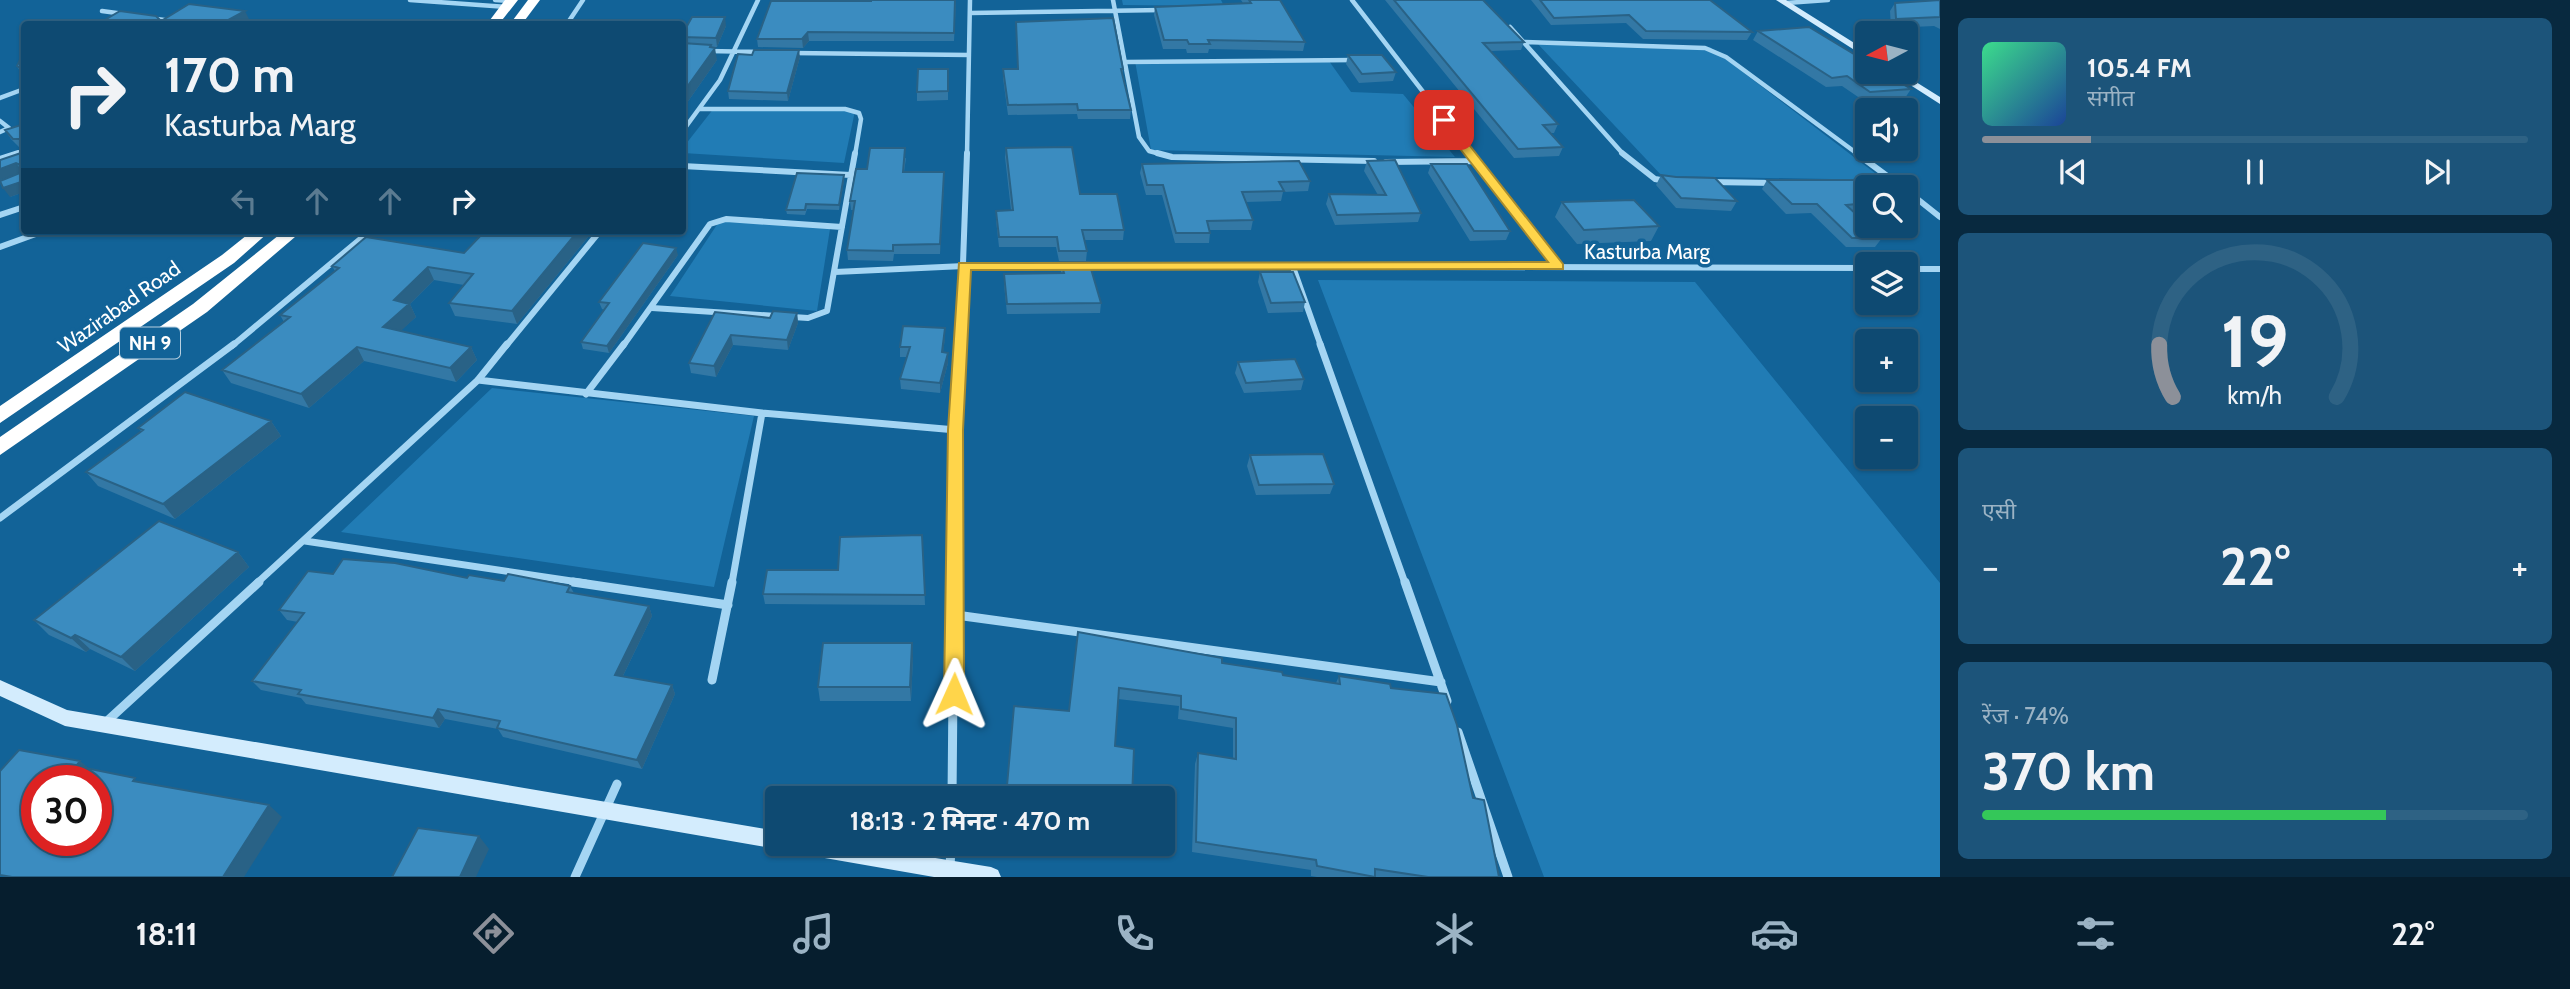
<!DOCTYPE html>
<html lang="hi">
<meta charset="utf-8">
<style>
body{margin:0;font-family:Cabin,"Noto Sans Devanagari",sans-serif;background:#1c547a;color:#f1f3f6;height:100vh;display:flex;flex-direction:column;font-size:26px;white-space:nowrap}
*{box-sizing:border-box;margin:0}
p{font-size:23px;color:#9bb3c4}
.icon{flex:none;width:38px;height:38px;fill:none;stroke:currentColor;stroke-width:2;stroke-linecap:round;stroke-linejoin:round}
.map{position:relative;flex:1;overflow:hidden}
.panel{display:flex;flex-direction:column;gap:18px;padding:18px;background:#08293f;width:630px}
.panel>*{flex:none}
.hud{position:absolute;left:21px;top:21px;width:665px;height:214px;border-radius:7px;box-shadow:0 2px 5px #0004,0 0 0 2px #2e6284;background:#0e4a72;color:#f1f3f6;overflow:hidden}
.needle{width:46px;rotate:263deg}
.buttons{position:absolute;left:1855px;top:21px;display:grid;gap:14px}
.buttons a{display:grid;place-items:center;width:63px;height:63px;border-radius:7px;background:#0e4a72;box-shadow:0 2px 5px #0004,0 0 0 2px #2e6284;font-size:35px}
.speed{position:absolute;left:21px;top:765px;display:flex;gap:14px;font-size:35px;font-weight:700;text-align:center}
.speed>*{display:grid;place-content:center;width:91px;height:91px;border-radius:50%;background:#0e4a72;box-shadow:0 2px 5px #0004,0 0 0 2px #2e6284;line-height:1}
.speed .limit{border:10px solid #d22;background:#fff;color:#111}
.pin{position:absolute;display:grid;place-items:center;width:60px;height:60px;color:#fff;margin:-30px;border-radius:14px;box-shadow:0 4px 10px #0006}
.me{position:absolute;width:77px;margin:-38px;rotate:1deg;stroke-linejoin:round;filter:drop-shadow(0 0 5px #0008)}
.turn{display:flex;align-items:center;gap:24px;height:147px;padding:0 28px;font-size:32px}
.turn .icon{width:91px;height:91px;stroke-width:2.5}
.turn b{display:block;font-size:49px;line-height:60px}
.lanes{display:flex;align-items:center;height:66px;padding:0 28px;background:#0003;justify-content:center;gap:35px;direction:ltr}
.lanes .off{opacity:.35}
.big{font-size:52px;font-weight:700;line-height:1.1}
.panel .card{flex:1;display:flex;flex-direction:column;justify-content:center;gap:10px;min-width:0;padding:0 24px;border-radius:10px;background:#1c547a}
.panel .dial{align-items:center;gap:0}
.dial svg{height:182px;overflow:visible;fill:none;stroke:#2e6284;stroke-width:7;stroke-linecap:round;text-anchor:middle}
.dial text{fill:#f1f3f6;stroke:none}
.song{display:flex;align-items:center;gap:21px}
.cover{width:84px;height:84px;border-radius:10px;background:linear-gradient(135deg,hsl(150 70% 55%),hsl(220 70% 35%))}
.played{height:7px;border-radius:4px;background:linear-gradient(90deg,#8c9099 20%,#2e6284 20%)}
.keys{display:flex;justify-content:space-around;direction:ltr}
.heat{display:flex;justify-content:space-between;align-items:center;font-size:38px;direction:ltr}
.charge{height:10px;border-radius:5px;background:linear-gradient(90deg,#34c759 74%,#2e6284 0)}
.trip{position:absolute;left:765px;top:786px;width:410px;height:70px;border-radius:7px;background:#0e4a72;box-shadow:0 2px 5px #0004,0 0 0 2px #2e6284;font-weight:700;line-height:70px;text-align:center}
.tabs{display:flex;height:112px;justify-content:space-around;align-items:center;background:#061e2e;color:#9bb3c4}
.tabs .icon{width:49px;height:49px}
.tabs .on{color:#8c9099}
.tabs b{font-size:32px;color:#f1f3f6}
main{display:flex;flex:1;min-height:0}
.map>svg:first-child{display:block}
.green{fill:#217cb5}
.lines{fill:none;stroke-linecap:round;stroke-linejoin:round}
.street-far3{stroke:#a4d5f3;stroke-width:4.5}
.street-far2{stroke:#a4d5f3;stroke-width:6}
.street-far1{stroke:#a4d5f3;stroke-width:7}
.street{stroke:#a4d5f3;stroke-width:9}
.secondary{fill:#d3ecfd;fill-rule:evenodd}
.highway{fill:#fff;fill-rule:evenodd}
.wall{fill:#3378a5}
.shaded-wall{fill:#296286}
.building{fill:#3b8cc0;stroke:#296286;stroke-width:2;fill-rule:evenodd}
.route{fill:#ffd54a;stroke:#a68a30;stroke-width:2}
.labels{text-anchor:middle;dominant-baseline:central;stroke-width:7;stroke-linejoin:round;paint-order:stroke}
.shield{fill:#126398;stroke:#b8d0e0;stroke-width:2}
.shield-label{font-size:19px;font-weight:bold;fill:#fff}
.street-label{font-size:21px;fill:#fff;stroke:#126398}
</style>
<main>
<div class="map">
<svg width="1940" height="877" viewBox="0 0 1940 877">
<rect width="100%" height="100%" fill="#126398"/>
<path class="green" d="M1122,0H1221L1224,6L1123,5Z
M1536,42L1710,47L1884,180L1662,176Z
M1135,61H1329L1351,92L1403,94L1455,157L1151,150Z
M714,108L855,111L844,163L683,153L682,149Z
M722,217L830,229L817,311L670,296Z
M1318,280L1695,282L1940,583V877H1544Z
M492,388L754,416L714,587L341,532Z"/>
<g class="lines">
<path class="street-far3" d="M410,0L507,7
M495,0L511,1
M1113,0L1139,137L1149,151L1164,155
M1352,0L1472,155
M1786,3L1828,0
M102,11L124,14
M970,13L1163,10
M149,18L172,21L165,24
M567,24L583,0
M1510,27L1624,155
M1525,42L1705,48L1726,57L1859,155
M708,51L762,52
M792,53L969,55
M1125,62L1356,60
M0,98L24,89
M700,109H845L859,113L861,119L855,155
M0,121L9,128L0,132
M682,132L720,80L758,0
M12,155L24,151
M967,155L970,0"/>
<path class="street-far2" d="M1157,153L1172,157L1374,161
M1471,153L1558,266
M1622,153L1655,179L1666,181
M1856,153L1902,187
M0,159L18,153
M1386,162L1476,161
M682,166L851,175
M1710,182L1775,183
M1906,190L1940,217
M0,215L24,207
M0,247L44,231
M1084,266L1867,268
M1293,267L1321,346
M1906,269H1940
M835,272L964,266H1069
M652,308L808,318L827,311L855,153
M232,346L370,231
M506,346L600,231
M623,346L710,224L726,219L842,227
M960,346L967,153"/>
<path class="street-far1" d="M1320,344L1405,583
M478,380L762,413L956,430
M586,394L624,344
M0,518L234,344
M305,541L585,583
M257,583L478,380L507,344
M732,583L762,413
M954,583L960,344"/>
<path class="street" d="M573,582L728,605
M1405,582L1447,701
M956,615L1441,682
M712,680L732,582
M105,723L259,582
M1458,732L1508,877
M952,798L954,582
M950,869L951,844
M575,877L617,784"/>
<path class="secondary" d="M1776,0H1786L1867,51V58Z
M1890,72H1900L1940,97V104Z
M0,680L67,710L777,831V844H785L777,849L65,726L0,696Z
M786,844H849L991,867L998,870L1001,877H934L796,853L789,851Z"/>
<path class="highway" d="M505,0H518L499,24H487Z
M528,0H540L522,24H510Z
M252,231H270L234,263L0,423V406L222,255Z
M284,231H302L207,312L0,455V437L193,304Z"/>
</g>
<path class="wall" d="M956,0L954,41H809L803,48L758,47L757,39L871,1Z
M1241,0H1280L1305,42L1303,51L1209,49L1208,53H1187L1186,49H1163L1154,15L1155,7L1243,3Z
M1385,0H1483L1524,42L1521,50L1491,51L1558,124L1554,133H1551L1563,147L1559,156L1514,158Z
M1531,0H1710L1752,32L1747,40L1643,39L1626,23L1551,25Z
M1940,0V29L1934,26L1891,28L1890,11L1895,3Z
M1016,22L1123,69V76L1131,110L1130,119H1078L1077,114L1008,115L1003,78V69H1018Z
M726,26L717,47H711L717,60L682,110V35Z
M1758,31L1911,89L1905,98L1864,101L1842,86L1826,87L1753,40Z
M24,51V76L22,75L17,66Z
M1348,55L1396,72L1393,81L1359,83L1346,64Z
M800,57L788,101L729,99L728,91Z
M948,69V100L917,101V92Z
M24,124V192L10,197L21,172L0,180V160L24,152L11,139L5,130Z
M1006,148L1080,194L1124,230L1123,240H1084L1087,251L1086,261H1059L1056,247H999L996,220V211L1011,210L1005,157Z
M906,158L904,172L944,181L940,254H894L893,261L848,260L847,250L853,210H851L850,201L867,169Z
M1367,161L1421,213L1418,222L1335,225L1326,204L1329,194L1378,195L1364,171Z
M1142,164L1310,181L1308,191L1283,192L1281,201L1246,202L1253,220L1251,230H1210V233L1209,243H1175L1162,195H1146L1140,173Z
M1431,164L1510,231L1506,240L1470,241L1428,173Z
M1661,175L1737,201L1731,211L1676,208L1656,185Z
M844,180L839,210L807,209L805,215L787,214L786,210Z
M1767,180L1867,187V212L1855,213L1882,238L1875,247H1846L1811,213L1786,214L1762,189Z
M1906,190L1917,199L1910,209H1906Z
M1562,202L1659,226L1651,241L1577,244L1555,217Z
M475,231H593L517,324L455,316L449,303L464,285L434,280L410,304L416,317L400,331L471,347L477,360L456,382L364,361L309,408L231,383L222,370L284,322L280,315L335,271L332,266L464,253L484,232Z
M678,255L609,353L583,349L581,342L605,310L602,309L599,302Z
M1061,262L1101,303L1100,313L1007,314L1004,284V274L1061,273Z
M1260,272L1305,302L1303,312L1268,313L1258,282Z
M715,312L770,318L797,313L798,323L788,350L733,345L716,377L691,373L689,363Z
M945,328V338L943,352L948,363L940,393L901,389L900,379L907,357H900V347Z
M1238,362L1304,379L1301,390L1244,393L1235,373Z
M271,421L281,436L175,519L98,486L86,472L141,431L138,428Z
M1250,455L1334,484L1330,494L1256,495L1247,466Z
M922,535L925,605L765,604L763,594L838,570Z
M238,552L249,567L135,671L90,649L86,652L49,635L34,620Z
M333,574L467,578L570,586L574,593L649,606L652,616L623,676L672,685L675,694L642,769L503,737L498,729L445,719L439,728L306,704L301,698L261,690L252,681L298,622L287,620L279,610Z
M1078,632L1283,675L1336,683L1339,676L1391,688L1473,798L1499,877H1317L1311,876V870L1192,852L1195,764L1198,753L1233,759V728L1178,719L1179,706L1118,699L1115,746L1132,798H1006L1014,706L1069,711Z
M913,657L911,701H820L818,687Z"/>
<path class="shaded-wall" d="M245,11L249,19L239,24H221Z
M725,17L726,26L717,47L716,38Z
M808,32L809,41L803,48L802,39Z
M711,45L712,52L715,48L717,60L682,110V94Z
M799,50L800,57L788,101L787,93Z
M16,163L23,172L0,180V169Z
M944,172V181L940,254V244Z
M844,175V180L839,210V205Z
M24,181V192L10,197L3,188Z
M578,231H593L517,324L512,311Z
M676,248L678,255L609,353L607,346Z
M428,267L434,280L410,304L416,317L390,341L383,327L394,300Z
M797,313L798,323L788,350L787,340Z
M945,328V338L942,362V352Z
M731,335L733,345L716,377L714,366Z
M357,347L364,361L309,408L301,394Z
M471,347L477,360L456,382L450,368Z
M948,353V363L940,393V383Z
M271,421L281,436L175,519L163,504Z
M238,552L249,567L135,671L121,657Z
M649,606L652,616L619,684L615,675Z
M75,635L90,649L86,652L71,638Z
M912,643L913,657L911,701L910,687Z
M672,685L675,694L642,769L637,760Z
M438,709L445,719L439,728L433,718Z
M80,761L96,774L76,766Z
M269,805L282,817L244,877H223Z
M479,836L489,849L476,877H460Z"/>
<path class="building" d="M871,0H955L954,33L808,32L802,39H757L771,1H871Z
M1249,0H1280L1305,42L1208,40L1210,44H1189L1187,40H1164L1155,7L1251,3Z
M1394,0H1483L1524,42L1483,43L1558,124L1543,125L1563,147L1518,149Z
M1540,0H1710L1752,32L1646,31L1629,15L1554,18Z
M1940,0V17L1896,19L1895,3Z
M189,4L245,11L221,24H98L120,11L156,16L161,21Z
M692,17H725L716,38L682,37V35Z
M1113,18L1123,69H1121L1131,110H1078L1077,104L1008,105L1003,69H1018L1016,22Z
M1809,27L1867,62V72H1883L1911,89L1870,92L1847,76L1832,78L1758,31Z
M682,43L711,45L710,47L715,48L682,94Z
M754,50H799L787,93L728,91L738,54L752,55Z
M24,51V70L17,66Z
M1348,55H1382L1396,72L1362,74Z
M918,69H948V91L917,92Z
M24,124V151L20,146L22,139H13L5,130Z
M1072,147L1080,194H1117L1124,230H1082L1087,251H1059L1057,237H999L996,211L1013,210L1006,148Z
M870,148H905L903,172H944L940,244L893,245V251L847,250L855,201H850L856,169H867Z
M24,152V181L3,188L0,181L20,173L23,166L16,163L0,169V160Z
M1395,160L1421,213L1337,215L1329,194L1386,195L1367,161Z
M1299,161L1310,181L1279,182L1284,191L1242,192L1253,220L1207,221L1210,233H1176L1163,185H1147L1142,164Z
M1431,164H1467L1510,231H1474Z
M797,173L844,175L839,205L806,204L805,210H786Z
M1661,175L1676,177L1715,178L1737,201L1681,198Z
M1767,180H1895L1903,187H1867V203L1846,205L1867,224V226H1869L1882,238H1852L1817,204H1792Z
M1906,190L1917,199L1906,200Z
M1634,200L1659,226L1584,230L1562,202Z
M485,231H578L512,311L449,303L473,274L428,267L394,300L409,304L383,327L471,347L450,368L357,347L301,394L222,370L290,317L280,315L339,268L332,266L366,237L464,253Z
M643,243L676,248L607,346L581,342L609,303L599,302Z
M1061,262H1089L1101,303L1007,304L1004,274L1064,273Z
M1260,272H1293L1305,302L1271,303Z
M773,311L797,313L787,340L731,335L714,366L689,363L715,312L770,318Z
M903,326L945,328L942,352L948,353L940,383L900,379L910,347H900Z
M1295,359L1304,379L1246,383L1238,362Z
M185,392L271,421L163,504L86,472L143,430L138,428Z
M1323,454L1334,484L1259,485L1250,455Z
M159,521L238,552L121,657L75,635L71,638L34,620Z
M922,535L925,595L763,594L767,570H838L840,537Z
M343,559L395,563L467,578L469,575L504,581L508,574L570,586L567,592L649,606L615,675L672,685L637,760L497,728L500,721L438,709L433,718L298,694L301,690L252,681L304,613L279,610L308,571L333,574Z
M1078,632L1222,658V663L1282,672L1283,675L1340,684L1339,676L1390,684L1391,688L1446,694L1457,725L1473,798L1484,800L1499,877H1428L1375,869V877L1317,866L1316,860L1196,842L1198,753L1236,759V718L1181,709V696L1119,688L1115,746L1134,749L1132,798L1006,797L1014,706L1069,711Z
M823,643H912L910,687H818Z
M19,750L80,761L76,766L135,778L133,781L269,805L223,877H12L0,875V771ZM37,780H96V840H37Z
M418,828L479,836L460,877H392Z"/>
<path class="route" d="M1440,118H1448L1563,264V269L971,270L963,430L964,694L961,700L954,702L947,700L944,694L948,430L959,263L1548,262L1440,123Z"/>
<g class="labels">
<rect class="shield" x="120" y="327.5" width="60" height="31" rx="5"/>
<g class="shield-label">
<text x="150" y="343">NH 9</text>
</g>
<g class="street-label">
<text x="1647" y="251">Kasturba Marg</text>
<text transform="translate(119 307) rotate(-35)">Wazirabad Road</text>
</g>
</g>
</svg>
<div class="buttons">
<a><svg class="needle" viewBox="-14 -14 28 28"><path d="M0-13l5 13h-10z" fill="#e53935"/><path d="M0 13l5-13h-10z" fill="#9bb3c4"/></svg></a>
<a><svg class="icon" aria-label="sound" viewBox="0 0 24 24"><path d="M4 9h4l5-4v14l-5-4H4zM17 9q2 3 0 6"/></svg></a>
<a><svg class="icon" aria-label="search" viewBox="0 0 24 24"><circle cx="10" cy="10" r="6"/><path d="M15 15l6 6"/></svg></a>
<a><svg class="icon" aria-label="layers" viewBox="0 0 24 24"><path d="M12 4l9 5-9 5-9-5zM3 14l9 5 9-5"/></svg></a>
<a>+</a>
<a>−</a>
</div>
<div class="speed"><div class="limit">30</div></div>
<div class="pin" style="left:1444px;top:120px;background:#d93025"><svg class="icon" aria-label="arrive" viewBox="0 0 24 24"><path d="M6 21V4h12l-3 4 3 4H6"/></svg></div>
<svg class="me" style="left:954px;top:694px" viewBox="-20 -20 40 40"><path d="M0-17L14 15 0 8-14 15z" fill="#ffd54a" stroke="#fff" stroke-width="4"/></svg>
<div class="trip">18:13 · 2 मिनट · 470 m</div>
<div class="hud">
<div class="turn"><svg class="icon" aria-label="right" viewBox="0 0 24 24"><path d="M7 20v-9h11M14 6l5 5-5 5"/></svg><div><b>170 m</b>Kasturba Marg</div></div>
<div class="lanes"><svg class="icon off" aria-label="left" viewBox="0 0 24 24"><path d="M17 20v-9H6M10 6l-5 5 5 5"/></svg><svg class="icon off" aria-label="ahead" viewBox="0 0 24 24"><path d="M12 20V5M6 11l6-6 6 6"/></svg><svg class="icon off" aria-label="ahead" viewBox="0 0 24 24"><path d="M12 20V5M6 11l6-6 6 6"/></svg><svg class="icon" aria-label="right" viewBox="0 0 24 24"><path d="M7 20v-9h11M14 6l5 5-5 5"/></svg></div>
</div>
</div>
<section class="panel">
<div class="card">
<div class="song"><i class="cover"></i><div><b>105.4 FM</b><p>संगीत</p></div></div>
<div class="played"></div>
<div class="keys"><svg class="icon" aria-label="previous" viewBox="0 0 24 24"><path d="M18 5L8 12l10 7zM5 5v14"/></svg><svg class="icon" aria-label="pause" viewBox="0 0 24 24"><path d="M8 5v14M16 5v14"/></svg><svg class="icon" aria-label="next" viewBox="0 0 24 24"><path d="M6 5l10 7-10 7zM19 5v14"/></svg></div>
</div>
<div class="card dial"><svg viewBox="0 0 100 80">
<path d="M14 69A42 42 0 1 1 86 69"/>
<path d="M14 69A42 42 0 0 1 8 46" stroke="#8c9099"/>
<text x="50" y="56" font-size="32" font-weight="700">19</text>
<text x="50" y="72" font-size="11">km/h</text>
</svg></div>
<div class="card"><p>एसी</p>
<div class="heat"><a>−</a><b class="big">22°</b><a>+</a></div>
</div>
<div class="card"><p>रेंज · 74%</p><b class="big">370 km</b><div class="charge"></div></div>
</section>
</main>
<nav class="tabs">
<b>18:11</b>
<svg class="icon on" aria-label="directions" viewBox="0 0 24 24"><path d="M12 3l9 9-9 9-9-9zM9 14v-3h6M13 9l2 2-2 2"/></svg>
<svg class="icon" aria-label="music" viewBox="0 0 24 24"><path d="M9 18V5l10-2v13"/><circle cx="6" cy="18" r="3"/><circle cx="16" cy="16" r="3"/></svg>
<svg class="icon" aria-label="phone" viewBox="0 0 24 24"><path d="M5 4h4l2 5-3 2q2 4 5 5l2-3 5 2v4C11 20 4 13 5 4z"/></svg>
<svg class="icon" aria-label="climate" viewBox="0 0 24 24"><path d="M12 3v18M4 7l16 10M4 17L20 7"/></svg>
<svg class="icon" aria-label="car" viewBox="0 0 24 24"><path d="M5 17H2v-5l4-1 3-4h7l3 4 3 1v5h-3M9 17h6M6 11h13"/><circle cx="7" cy="17" r="2"/><circle cx="17" cy="17" r="2"/></svg>
<svg class="icon" aria-label="filters" viewBox="0 0 24 24"><path d="M4 7h16M4 17h16"/><circle cx="9" cy="7" r="2"/><circle cx="15" cy="17" r="2"/></svg>
<b>22°</b>
</nav>
